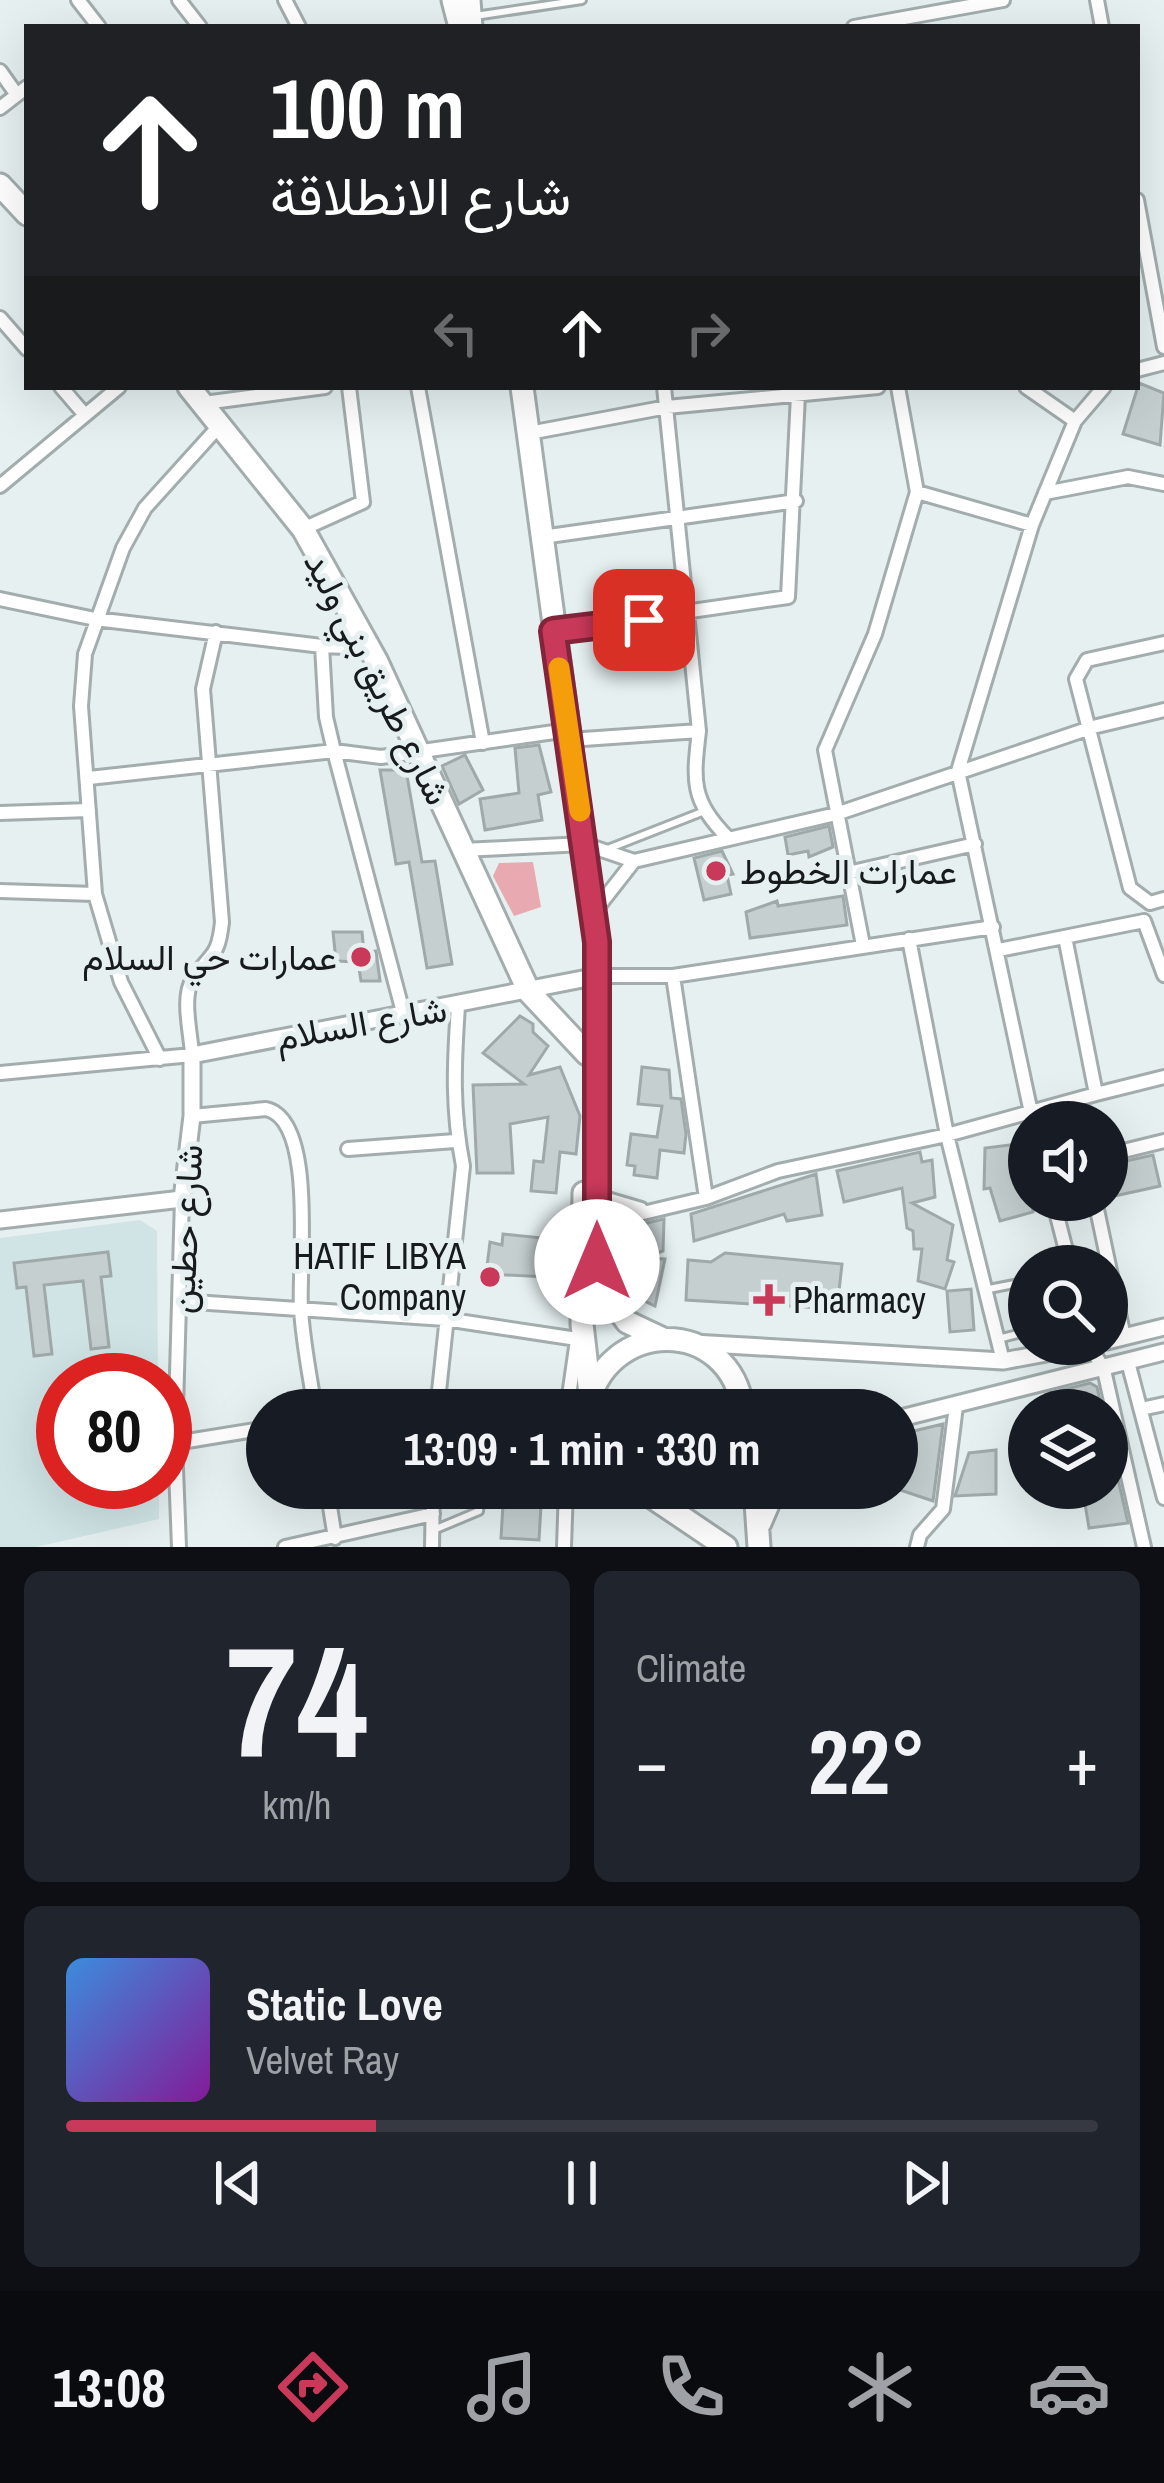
<!DOCTYPE html>
<meta charset="utf-8">
<style>
body{margin:0;font-family:"Archivo Narrow",Vazirmatn,sans-serif;background:#20242c;color:#f1f3f6;height:100vh;display:flex;flex-direction:column;font-size:45px;white-space:nowrap}
*{box-sizing:border-box;margin:0}
p{font-size:39px;color:#9ea1a6}
.icon{flex:none;width:66px;height:66px;fill:none;stroke:currentColor;stroke-width:2;stroke-linecap:round;stroke-linejoin:round}
.map{position:relative;height:1547px;overflow:hidden}
.side{display:flex;flex-direction:column;gap:24px;padding:24px;background:#0d0f14;flex:1}
.side>*{flex:none}
.banner{position:absolute;left:24px;top:24px;width:1116px;height:366px;border-radius:0px;box-shadow:0 12px 48px #0002;background:#202124;color:#fff;overflow:hidden}
.fabs{position:absolute;left:1008px;top:1101px;display:grid;gap:24px}
.fabs a{display:grid;place-items:center;width:120px;height:120px;border-radius:50%;background:#171b24;box-shadow:0 12px 48px #0002;font-size:60px}
.speed{position:absolute;left:36px;top:1353px;display:flex;gap:24px;font-size:60px;font-weight:700;text-align:center}
.speed>*{display:grid;place-content:center;width:156px;height:156px;border-radius:50%;background:#171b24;box-shadow:0 12px 48px #0002;line-height:1}
.speed .limit{border:18px solid #d22;background:#fff;color:#111}
.pin{position:absolute;display:grid;place-items:center;width:102px;height:102px;color:#fff;margin:-51px;border-radius:24px;box-shadow:0 6px 18px #0006}
.me{position:absolute;width:132px;margin:-66px;rotate:0deg;stroke-linejoin:round;filter:drop-shadow(0 0 9px #0008)}
.turn{display:flex;align-items:center;gap:42px;height:252px;padding:0 48px;font-size:54px}
.turn .icon{width:156px;height:156px;stroke-width:2.5}
.turn b{display:block;font-size:84px;line-height:102px}
.lanes{display:flex;align-items:center;height:114px;padding:0 48px;background:#0003;justify-content:center;gap:60px;direction:ltr}
.lanes .off{opacity:.35}
.big{font-size:90px;font-weight:700;line-height:1.1}
.side .card{flex:1;display:flex;flex-direction:column;justify-content:center;gap:18px;min-width:0;padding:0 42px;border-radius:18px;background:#20242c}
.side .dial{align-items:center;gap:0}
.dial b{font-size:156px;line-height:1}
.song{display:flex;align-items:center;gap:36px}
.cover{width:144px;height:144px;border-radius:18px;background:linear-gradient(135deg,hsl(210 70% 55%),hsl(290 70% 35%))}
.played{height:12px;border-radius:6px;background:linear-gradient(90deg,#c9395a 30%,#363941 30%)}
.keys{display:flex;justify-content:space-around;direction:ltr}
.heat{display:flex;justify-content:space-between;align-items:center;font-size:66px;direction:ltr}
.side .tiles{flex:1;display:grid;gap:24px;grid-template-columns:1fr 1fr}
.card:last-child{grid-column:span 2}
.trip{position:absolute;left:246px;top:1389px;width:672px;height:120px;border-radius:60px;background:#171b24;box-shadow:0 12px 48px #0002;font-weight:700;line-height:120px;text-align:center}
.dock{display:flex;height:192px;justify-content:space-around;align-items:center;background:#090b0e;color:#9ea1a6}
.dock .icon{width:84px;height:84px}
.dock .on{color:#c9395a}
.dock b{font-size:54px;color:#f1f3f6}
.map>svg:first-child{display:block}
.built{fill:#d0e4e5}
.green{fill:#e9a9b0}
.building{fill:#c5cfd0;stroke:#a0a9aa;stroke-width:3}
.lines{fill:none;stroke-linecap:round;stroke-linejoin:round}
.service-casing{stroke:#a3adad;stroke-width:12}
.minor-casing{stroke:#a3adad;stroke-width:18}
.tertiary-casing{stroke:#a3adad;stroke-width:21}
.primary-casing{stroke:#a3adad;stroke-width:27}
.trunk-casing{stroke:#a3adad;stroke-width:27}
.service{stroke:#fff;stroke-width:6}
.minor{stroke:#fff;stroke-width:12}
.tertiary{stroke:#fff;stroke-width:15}
.primary{stroke:#fff;stroke-width:21}
.trunk{stroke:#fff;stroke-width:21}
.route-casing{stroke:#83253a;stroke-width:30}
.route{stroke:#c9395a;stroke-width:21}
.slow{stroke:#f59e0b;stroke-width:21}
.poi-dot{fill:#c9395a;stroke:#e6f0f1;stroke-width:4.5}
.labels{text-anchor:middle;dominant-baseline:central;stroke-width:10;stroke-linejoin:round;paint-order:stroke}
.street-label{font-size:36px;fill:#181b1b;stroke:#e6f0f1}
.poi-label{font-size:36px;fill:#181b1b;stroke:#e6f0f1;text-anchor:start}
</style>
<div class="map">
<svg width="1164" height="1547" viewBox="0 0 1164 1547">
<rect width="100%" height="100%" fill="#e6f0f1"/>
<path class="built" d="M140,1220L157,1231L158,1380H63V1482H159V1519L36,1547H0V1238Z"/>
<path class="green" d="M533,862L541,907L514,916L493,876L499,863Z"/>
<path class="building" d="M1139,383L1164,393L1160,445L1123,434Z
M539,745L551,792L538,795L542,820L485,830L480,799L519,793L515,748Z
M465,755L483,790L459,804L442,766Z
M380,770H406L422,862L435,861L452,964L427,968L409,862L396,864Z
M829,826L833,847L809,857L808,851L788,855L785,837Z
M722,851L733,874L727,875L731,894L704,900L694,858Z
M843,896L847,925L750,938L746,912L777,901L778,906Z
M333,932H362L364,953L376,951L380,981H361L358,962L336,961Z
M520,1016L533,1024V1032L548,1046L529,1075L560,1067L580,1116L576,1154L560,1152L556,1193L531,1191L534,1161L543,1162L548,1117L510,1124L513,1173H477L473,1085L524,1084L483,1053Z
M642,1067L669,1070L671,1098L681,1099L686,1134L684,1153L660,1150L657,1178L634,1175L635,1166L627,1165L631,1134L657,1137L662,1106L638,1104Z
M1026,1143L1033,1212L1000,1221L990,1188L984,1189L985,1148Z
M920,1152L922,1162L932,1160L935,1197L912,1203L953,1225L947,1260L954,1262L945,1289L918,1281L922,1249H914L913,1231L907,1228L902,1188L844,1202L837,1171Z
M1153,1155L1160,1186L1115,1196L1108,1165Z
M816,1174L822,1215L787,1221L784,1214L694,1241L691,1214Z
M664,1219L663,1251L639,1258L665,1259L655,1306L622,1290L625,1245L630,1227Z
M503,1234L552,1239L548,1277L486,1274L490,1242L502,1245Z
M108,1252L111,1276L101,1277L109,1347L91,1349L83,1281L44,1285L52,1354L34,1356L26,1287L17,1288L14,1263Z
M725,1253L842,1264L837,1309L686,1300L688,1260L711,1262Z
M971,1289L974,1330L950,1332L947,1291Z
M1090,1383L1097,1387L1102,1410H1051L1046,1394Z
M943,1424L933,1501L897,1489V1435Z
M996,1450V1494L955,1496L969,1453Z
M1112,1453L1128,1523L1089,1528L1083,1492L1107,1488V1454Z
M504,1488H542L539,1540L501,1538Z"/>
<g class="lines">
<defs>
<path id="service" d="M475,16L582,0
M605,850L702,812
M989,1289L1029,1281
M998,1339L1029,1331
M436,1529L479,1511L482,1488"/>
<path id="minor" d="M78,0L99,27
M179,0L200,27
M285,0L299,27
M1097,0L1102,27
M854,27L1003,0
M0,71L17,95
M0,108L27,87
M1137,200L1164,347
M0,318L27,349
M1137,370L1164,363
M61,387L85,415
M418,387L483,743
M1026,387L1075,421
M204,403L325,387
M529,433L667,407L878,387
M0,486L119,387
M917,492L1032,525
M1045,493L1128,477L1164,484
M303,529L363,502L349,387
M542,537L796,501
M0,599L95,619L322,646
M553,631L788,597L798,395
M1164,643L1087,660L1076,679L1130,888L1150,903L1164,899
M368,648L322,646L326,717L334,751L381,757L568,730
M699,731C693,782 691,800 728,838
M569,740L699,731L664,387
M89,778L334,751L404,1016
M0,813L89,810
M462,850L584,844L634,861L836,814L1093,727L1164,710
M848,873L975,844
M0,891L95,894
M594,912L634,861
M909,939L947,1135L1003,1361
M863,945L825,750L875,634L917,492L898,387
M999,950L1144,921L1164,975
M598,976H673L993,927
M673,976L706,1198
M160,1059L121,982L95,894L81,706L85,654L123,548L145,508L220,425
M0,1073L192,1055C191,1033 181,997 193,979C211,952 218,959 222,922L203,689L216,632
M1096,1094L1164,1077
M192,1116L266,1109C317,1120 298,1270 301,1309C303,1343 310,1376 315,1410
M1033,1122L958,771L1032,525L1075,421L1104,387
M348,1149L455,1141
M1107,1155L1164,1141
M597,1196L641,1209
M1053,1200L1070,1266
M1095,1200L1124,1337
M597,1224L706,1198L778,1171L947,1135L1096,1094L1065,937
M180,1301L445,1319L577,1339
M1089,1344L1104,1370L1144,1547
M1128,1362L1164,1498
M1141,1409L1164,1404
M437,1410L463,1166C452,1109 454,1065 458,1006
M567,1410L577,1340
M175,1443L267,1428
M327,1488L335,1538
M566,1502L585,1488
M179,1547L175,1443L182,1199
M285,1547L433,1514
M432,1547L433,1488
M564,1547L566,1488
M917,1547L920,1535L943,1509L956,1406"/>
<path id="tertiary" d="M0,1220L182,1199L192,1116V1055L598,976
M1107,1341L1164,1327
M693,1343L1003,1361L1095,1344
M897,1419L1164,1352"/>
<path id="primary" d="M0,185L27,214
M189,387L303,529L376,660L529,992L587,1054"/>
<path id="trunk" d="M453,0L460,27
M469,0L471,27
M522,387L597,942L599,1283L627,1322L663,1339
M584,1193L582,1324L590,1394
M587,1410C604,1317 730,1315 743,1410
M630,1488L670,1497L699,1488
M755,1488L759,1547
M649,1495L726,1547
M760,1523L775,1488"/>
</defs>
<use href="#service" class="service-casing"/>
<use href="#minor" class="minor-casing"/>
<use href="#tertiary" class="tertiary-casing"/>
<use href="#primary" class="primary-casing"/>
<use href="#trunk" class="trunk-casing"/>
<use href="#service" class="service"/>
<use href="#minor" class="minor"/>
<use href="#tertiary" class="tertiary"/>
<use href="#primary" class="primary"/>
<use href="#trunk" class="trunk"/>
</g>
<g class="lines">
<defs>
<path id="route" d="M597,1262V942L553,631L644,620"/>
</defs>
<use href="#route" class="route-casing"/>
<use href="#route" class="route"/>
<path class="slow" d="M559,668L580,811"/>
</g>
<g class="poi-dot">
<circle cx="716" cy="871" r="12"/>
<circle cx="361" cy="957" r="12"/>
<circle cx="490" cy="1277" r="12"/>
<path d="M763 1282h12v12h12v12h-12v12h-12v-12h-12v-12h12z"/>
</g>
<g class="labels">
<g class="street-label">
<text transform="translate(378 678) rotate(63)">شارع طريق بني وليد</text>
<text transform="translate(361 1023) rotate(-10)">شارع السلام</text>
<text transform="translate(185 1229) rotate(-87)">شارع حطين</text>
</g>
<g class="poi-label">
<text x="740" y="871">عمارات الخطوط</text>
<text x="337" y="957" text-anchor="end">عمارات حي السلام</text>
<text x="466" y="1256" text-anchor="end">HATIF LIBYA<tspan x="466" dy="41">Company</tspan></text>
<text x="793" y="1300">Pharmacy</text>
</g>
</g>
</svg>
<div class="fabs">
<a><svg class="icon" aria-label="sound" viewBox="0 0 24 24"><path d="M4 9h4l5-4v14l-5-4H4zM17 9q2 3 0 6"/></svg></a>
<a><svg class="icon" aria-label="search" viewBox="0 0 24 24"><circle cx="10" cy="10" r="6"/><path d="M15 15l6 6"/></svg></a>
<a><svg class="icon" aria-label="layers" viewBox="0 0 24 24"><path d="M12 4l9 5-9 5-9-5zM3 14l9 5 9-5"/></svg></a>
</div>
<div class="speed"><div class="limit">80</div></div>
<div class="pin" style="left:644px;top:620px;background:#d93025"><svg class="icon" aria-label="arrive" viewBox="0 0 24 24"><path d="M6 21V4h12l-3 4 3 4H6"/></svg></div>
<svg class="me" style="left:597px;top:1262px" viewBox="-20 -20 40 40"><circle r="19" fill="#fff"/><path d="M0-13L10 11 0 6-10 11z" fill="#c9395a"/></svg>
<div class="trip">13:09 · 1 min · 330 m</div>
<div class="banner">
<div class="turn"><svg class="icon" aria-label="ahead" viewBox="0 0 24 24"><path d="M12 20V5M6 11l6-6 6 6"/></svg><div><b>100 m</b>شارع الانطلاقة</div></div>
<div class="lanes"><svg class="icon off" aria-label="left" viewBox="0 0 24 24"><path d="M17 20v-9H6M10 6l-5 5 5 5"/></svg><svg class="icon" aria-label="ahead" viewBox="0 0 24 24"><path d="M12 20V5M6 11l6-6 6 6"/></svg><svg class="icon off" aria-label="right" viewBox="0 0 24 24"><path d="M7 20v-9h11M14 6l5 5-5 5"/></svg></div>
</div>
</div>
<section class="side">
<div class="tiles">
<div class="card dial"><b>74</b><p>km/h</p></div>
<div class="card"><p>Climate</p>
<div class="heat"><a>−</a><b class="big">22°</b><a>+</a></div>
</div>
<div class="card">
<div class="song"><i class="cover"></i><div><b>Static Love</b><p>Velvet Ray</p></div></div>
<div class="played"></div>
<div class="keys"><svg class="icon" aria-label="previous" viewBox="0 0 24 24"><path d="M18 5L8 12l10 7zM5 5v14"/></svg><svg class="icon" aria-label="pause" viewBox="0 0 24 24"><path d="M8 5v14M16 5v14"/></svg><svg class="icon" aria-label="next" viewBox="0 0 24 24"><path d="M6 5l10 7-10 7zM19 5v14"/></svg></div>
</div>
</div>
</section>
<nav class="dock">
<b>13:08</b>
<svg class="icon on" aria-label="directions" viewBox="0 0 24 24"><path d="M12 3l9 9-9 9-9-9zM9 14v-3h6M13 9l2 2-2 2"/></svg>
<svg class="icon" aria-label="music" viewBox="0 0 24 24"><path d="M9 18V5l10-2v13"/><circle cx="6" cy="18" r="3"/><circle cx="16" cy="16" r="3"/></svg>
<svg class="icon" aria-label="phone" viewBox="0 0 24 24"><path d="M5 4h4l2 5-3 2q2 4 5 5l2-3 5 2v4C11 20 4 13 5 4z"/></svg>
<svg class="icon" aria-label="climate" viewBox="0 0 24 24"><path d="M12 3v18M4 7l16 10M4 17L20 7"/></svg>
<svg class="icon" aria-label="car" viewBox="0 0 24 24"><path d="M5 17H2v-5l4-1 3-4h7l3 4 3 1v5h-3M9 17h6M6 11h13"/><circle cx="7" cy="17" r="2"/><circle cx="17" cy="17" r="2"/></svg>
</nav>
